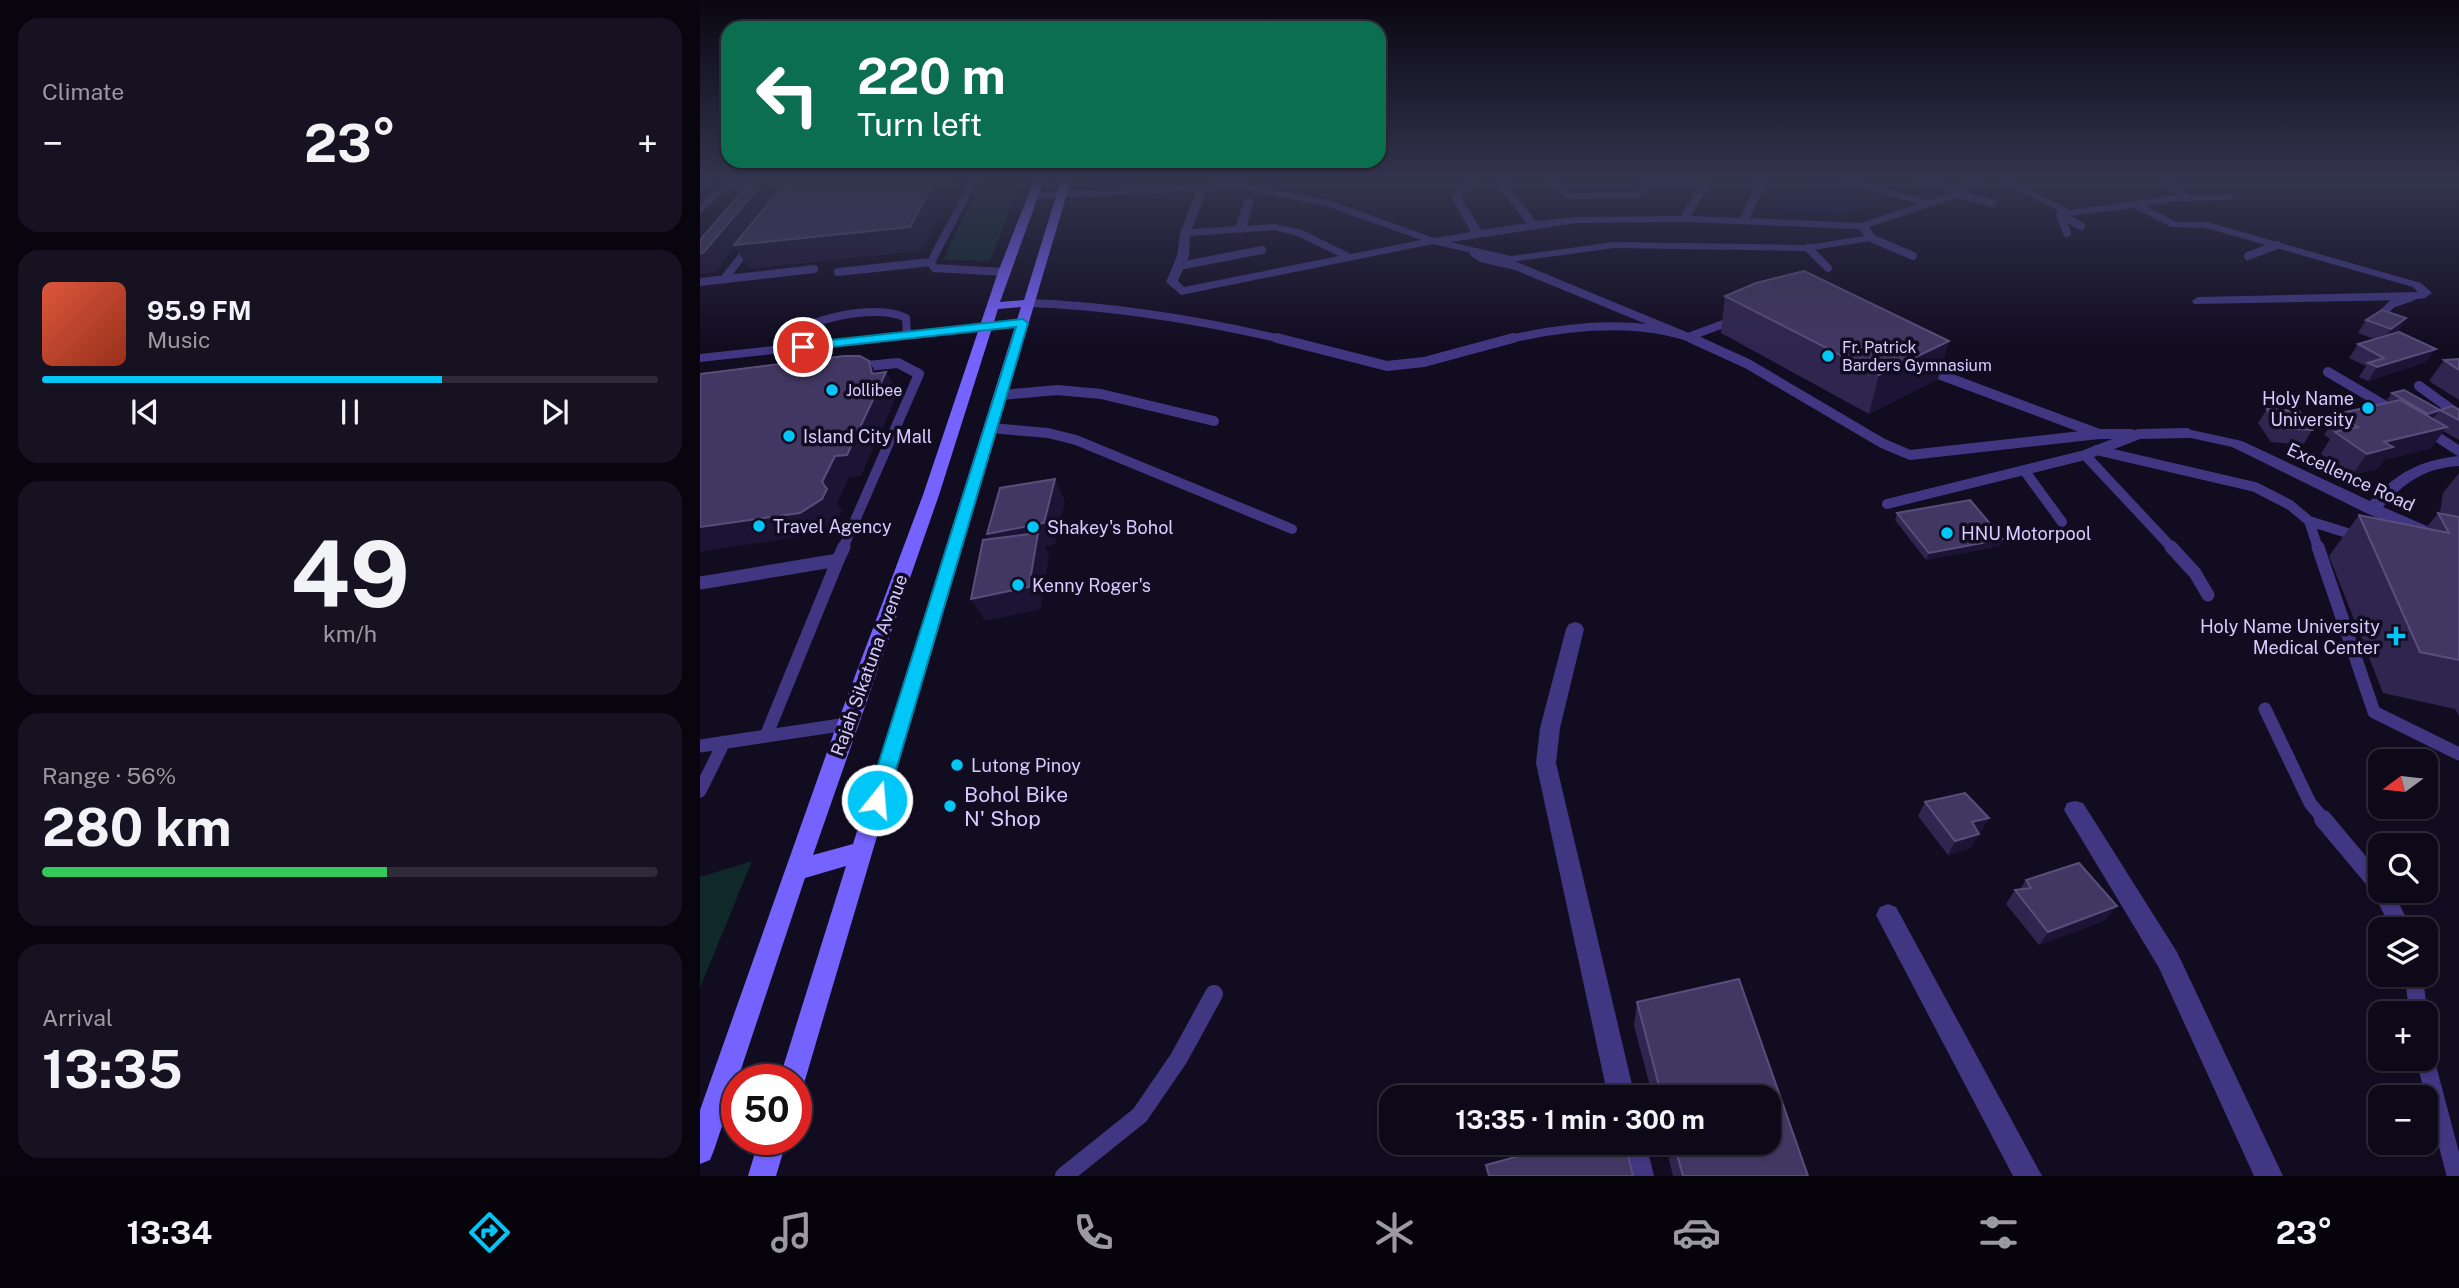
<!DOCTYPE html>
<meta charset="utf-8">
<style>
body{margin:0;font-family:"Public Sans",sans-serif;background:#171222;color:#f1f3f6;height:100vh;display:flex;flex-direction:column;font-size:26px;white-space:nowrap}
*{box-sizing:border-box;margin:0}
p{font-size:23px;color:#9b9aa2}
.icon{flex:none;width:38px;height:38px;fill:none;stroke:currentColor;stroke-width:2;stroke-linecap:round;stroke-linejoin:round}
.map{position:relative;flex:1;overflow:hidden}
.sheet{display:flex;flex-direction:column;gap:18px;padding:18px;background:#08050e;width:700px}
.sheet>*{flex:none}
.guide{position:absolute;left:21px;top:21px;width:665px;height:147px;border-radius:21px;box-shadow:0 2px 5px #0004,0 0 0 2px #2e2a38;background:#0b6e4f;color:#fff;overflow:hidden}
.needle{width:46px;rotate:255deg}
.buttons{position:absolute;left:1668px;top:749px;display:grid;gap:14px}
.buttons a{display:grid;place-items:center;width:70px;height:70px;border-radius:14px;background:#0e0919;box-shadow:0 2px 5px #0004,0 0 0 2px #2e2a38;font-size:35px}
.speed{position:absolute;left:21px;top:1064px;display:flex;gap:14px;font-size:35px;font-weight:700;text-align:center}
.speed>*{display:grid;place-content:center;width:91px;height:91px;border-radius:50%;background:#0e0919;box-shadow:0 2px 5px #0004,0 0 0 2px #2e2a38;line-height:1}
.speed .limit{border:10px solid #d22;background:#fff;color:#111}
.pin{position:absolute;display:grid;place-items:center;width:60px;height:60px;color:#fff;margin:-30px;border:4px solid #fff;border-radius:50%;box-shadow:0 2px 7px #0007}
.me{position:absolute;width:77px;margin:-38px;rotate:17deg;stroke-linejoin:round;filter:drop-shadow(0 0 5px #0008)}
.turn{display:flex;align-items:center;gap:24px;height:147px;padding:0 21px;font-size:32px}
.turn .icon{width:91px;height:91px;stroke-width:2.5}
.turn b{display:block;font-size:49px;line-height:60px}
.big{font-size:52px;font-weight:700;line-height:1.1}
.sheet .tile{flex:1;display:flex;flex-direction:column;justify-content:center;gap:10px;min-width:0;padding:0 24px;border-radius:21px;background:#171222}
.sheet .dial{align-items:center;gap:0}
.dial b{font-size:91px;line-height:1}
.song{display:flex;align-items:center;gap:21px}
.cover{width:84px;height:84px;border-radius:10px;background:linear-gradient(135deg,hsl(10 70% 55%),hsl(10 70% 35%))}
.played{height:7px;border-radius:4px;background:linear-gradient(90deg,#00c7f7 65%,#2e2a38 65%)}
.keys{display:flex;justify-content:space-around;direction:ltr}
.heat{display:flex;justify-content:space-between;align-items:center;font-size:38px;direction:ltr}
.charge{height:10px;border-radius:5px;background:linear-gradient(90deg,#34c759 56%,#2e2a38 0)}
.trip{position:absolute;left:679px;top:1085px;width:402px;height:70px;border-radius:21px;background:#0e0919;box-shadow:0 2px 5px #0004,0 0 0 2px #2e2a38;font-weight:700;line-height:70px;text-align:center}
.tab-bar{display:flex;height:112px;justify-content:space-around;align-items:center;background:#06040a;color:#9b9aa2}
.tab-bar .icon{width:49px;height:49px}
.tab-bar .on{color:#00c7f7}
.tab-bar b{font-size:32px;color:#f1f3f6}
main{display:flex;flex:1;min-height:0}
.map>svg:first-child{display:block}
.green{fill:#0f292b}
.water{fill:#08163e}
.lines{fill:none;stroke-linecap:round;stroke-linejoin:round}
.lane-far3{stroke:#403681;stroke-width:8}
.lane-far2{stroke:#403681;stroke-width:10}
.lane-far1{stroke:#403681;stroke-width:13}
.lane{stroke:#403681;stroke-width:18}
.street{fill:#403681;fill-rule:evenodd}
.secondary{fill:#7563ff;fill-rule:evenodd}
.wall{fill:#30254f}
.shaded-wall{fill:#1d1335}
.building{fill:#423762;stroke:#594e7b;stroke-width:2}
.route{fill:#00c7f7;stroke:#0081a1;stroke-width:2}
.poi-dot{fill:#00c7f7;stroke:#120c21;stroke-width:2.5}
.labels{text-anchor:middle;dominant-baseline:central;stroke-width:7;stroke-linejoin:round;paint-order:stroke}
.far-poi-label{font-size:16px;fill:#d6ccff;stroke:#120c21;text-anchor:start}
.poi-label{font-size:18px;fill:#d6ccff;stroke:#120c21;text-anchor:start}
.street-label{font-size:18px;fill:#d6ccff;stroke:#120c21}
.near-poi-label{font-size:21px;fill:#d6ccff;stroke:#120c21;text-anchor:start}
</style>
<main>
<section class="sheet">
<div class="tile"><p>Climate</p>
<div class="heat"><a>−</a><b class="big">23°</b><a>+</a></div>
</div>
<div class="tile">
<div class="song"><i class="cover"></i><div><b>95.9 FM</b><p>Music</p></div></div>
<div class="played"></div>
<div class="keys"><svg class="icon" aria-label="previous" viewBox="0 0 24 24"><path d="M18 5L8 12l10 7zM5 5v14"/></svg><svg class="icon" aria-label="pause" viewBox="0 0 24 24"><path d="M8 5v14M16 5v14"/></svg><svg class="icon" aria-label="next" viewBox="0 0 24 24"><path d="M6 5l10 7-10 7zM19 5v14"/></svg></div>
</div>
<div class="tile dial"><b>49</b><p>km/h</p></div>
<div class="tile"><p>Range · 56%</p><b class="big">280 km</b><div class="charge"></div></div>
<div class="tile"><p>Arrival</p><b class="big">13:35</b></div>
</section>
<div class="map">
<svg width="1759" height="1176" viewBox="0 0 1759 1176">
<rect width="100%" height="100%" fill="#120c21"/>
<path class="green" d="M320,185L290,261L243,260L276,190Z
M52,861L0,988V877Z"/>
<path class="water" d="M1126,187L1148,191L1172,207L1146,214L1086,212L1081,207L1090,191Z"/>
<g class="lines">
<path class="lane-far3" d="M0,182L2,180
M1469,182L1486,198
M25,185L85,180
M1258,194L1292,203
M1360,215L1381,226
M1367,233L1360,215L1368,213
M1171,238L1213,256
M1108,248L1128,268
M774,253L781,258L816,266L988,337L1037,319
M1548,256L1577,245
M231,262L274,180
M479,266L562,250
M138,272L231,262L234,268L304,272
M24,279L50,246
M0,282L114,269
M328,303C415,306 500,320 585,340
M1679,317L1692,304L1712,297
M85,340C106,318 179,303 206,318L207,335
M806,340C866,326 937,318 996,340"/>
<path class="lane-far2" d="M577,338L687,366L724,362L813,338
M991,338L1048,364L1182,443L1210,455L1399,434
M76,350L87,338
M1233,372L1399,434H1431
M1628,372L1696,412
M1719,386L1759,415
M301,395L357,390L401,394L514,421
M291,428L348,433L376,440L592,529
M1727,430L1759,451
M1396,450L1555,487L1590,505L1609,521L1660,537
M1385,455L1472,548
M1324,470L1362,522
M1187,504L1385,455L1439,434L1487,433
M1609,521L1618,548
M143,548L219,374L198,363L157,367"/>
<path class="lane-far1" d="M1471,547L1495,573L1508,595
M1618,547L1674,712L1759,754
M138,560L144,547
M0,583L138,560L66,736
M1565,709L1610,803L1625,821
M0,746L147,724
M0,791L24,742"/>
<path class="lane" d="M1623,819L1680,887
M1682,891L1702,929
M1714,975L1718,1013
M1725,1059L1756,1176
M364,1176L440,1115L479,1058L514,994"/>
<path class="street" d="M25,180H35L0,214V205Z
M768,180H778L761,197L781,230L826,223L794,180H804L836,221L877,217L981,216L997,189L955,184L939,198L867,199L847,180H857L870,193L936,192L945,180L1001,184L1003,180H1013L991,216L1040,218L1058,180H1068L1050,218L1161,223L1218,204L1136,180H1152L1228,200L1253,192L1212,180H1228L1259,188L1269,180H1280L1262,196L1169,227L1176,238L1175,240L1108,251L914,248L811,262L733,244L481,295L466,282L477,256L480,233L497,191L334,199L329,196L334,193L503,185L513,182L541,183L628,200L734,238L771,232L751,197ZM541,189L626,206L721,240L651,254L602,230L574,224L547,226L554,200L549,197L544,200L536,226L492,229L507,191ZM984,222L1159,229L1164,236L1108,245L914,242L811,256L750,242L877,223ZM574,230L595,235L639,256L484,287L478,281L489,256L490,236Z
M1298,180H1310L1370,210L1477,195H1532L1533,197L1528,200L1477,201L1446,206L1477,222H1507L1721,283L1732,293L1725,298L1709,300L1494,304L1492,301L1498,297L1718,292L1713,287L1506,228L1471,227L1434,208L1368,216Z
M323,319L327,320V326L0,362V354Z
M1487,429L1542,441L1670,501C1697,473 1720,460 1759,456V466C1725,468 1705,482 1683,507L1759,540V553L1666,513L1532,447L1482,436L1480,433Z
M875,622L881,624L884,629L860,728L856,763L935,1097H908L836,763L840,728L866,629L869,624Z
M1375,801L1383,803L1477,952L1583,1176H1554L1459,968L1364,810L1367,803Z
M1188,904L1196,907L1342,1176H1313L1180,923L1176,915L1180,907Z
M918,1143H946L954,1176H926Z"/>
<path class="secondary" d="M334,180H344L300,302L324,300L361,180H371L105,1080L101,1089L96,1092V1080H79L146,866L105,878L14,1150L10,1160L0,1164V1110L137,724L223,495L298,272ZM321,307L153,844L113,855L239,495L298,309Z
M59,1139H87L76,1176H48Z"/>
</g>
<path class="wall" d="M1025,296L1249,341L1238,379L1169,414L1021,333Z
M1682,310L1697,332L1726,362L1668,381L1659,377L1666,366L1649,358L1658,344L1674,339L1658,333L1666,320Z
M1759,359V400L1729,381L1744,360Z
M1692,393L1740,410H1759V440L1743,431L1731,448L1684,460L1677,469L1652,475L1621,454L1630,439L1624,435L1637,414L1690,402L1687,400Z
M1567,409L1612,430L1603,445L1571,442L1558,423Z
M1759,473V716L1755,709L1683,693L1629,556L1659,515L1726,528L1738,513L1752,516L1740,512L1743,493Z
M1197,513L1300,546L1226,560L1195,520Z
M1225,802L1281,832L1278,833L1279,834L1271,848L1248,855L1218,816Z
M1326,880L1406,920L1339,945L1306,904L1315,890L1320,889Z
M1039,979L1108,1176H973L965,1143H1069V1097H953L934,1026L937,1002Z"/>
<path class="shaded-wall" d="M65,180H79L84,187L235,180H258L222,251L49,269L35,247L15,272L0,274V253Z
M1706,318L1698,332L1682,342L1691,329Z
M1249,341L1238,379L1169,414L1179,375Z
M1736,349L1726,362L1668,381L1677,367Z
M169,361L181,381L186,372L198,393L161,476L149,478L137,504L142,511L137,521L116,534L0,552V527L122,482L172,374Z
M1739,411L1734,418L1723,421L1728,414Z
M1747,427L1731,448L1684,460L1677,469L1652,475L1667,454L1684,442Z
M355,479L365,501L355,544L345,547L349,555L341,609L285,621L271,599L299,556L287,534Z
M1303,539L1300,546L1226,560L1229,553Z
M1289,818L1281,832L1265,837L1272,822Z
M1279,834L1271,848L1248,855L1255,841Z
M1417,906L1406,920L1339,945L1348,932Z"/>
<path class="building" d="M52,180H65L3,253H0V240Z
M88,180H235L210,227L34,245Z
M1104,271L1249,341L1179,375L1025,296L1056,283Z
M1682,310L1706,318L1691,329L1666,320Z
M1699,332L1736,349L1677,367L1668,363L1684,358L1658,344Z
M144,356H160L169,361L172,374L186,372L147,455L135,456L122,482L127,489L122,499L100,513L0,527V374Z
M1759,359V370L1744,360Z
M1704,390L1740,410L1728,414L1692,393Z
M1700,400L1747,427L1684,442L1693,447L1667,454L1635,432L1658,427L1637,414Z
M1752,406L1759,410V420L1740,410Z
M1567,409L1599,411L1612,430L1579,428Z
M355,479L344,523L287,534L300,488Z
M1270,500L1303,539L1229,553L1197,513Z
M1738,513L1759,517V660L1720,652L1659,515L1749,533Z
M338,533L329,587L271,599L283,540Z
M1265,793L1289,818L1272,822L1279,834L1255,841L1225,802Z
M1379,863L1417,906L1348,932L1315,890L1331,888L1326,880Z
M1039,979L1108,1176H983L974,1143H1069V1097H962L937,1002Z
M867,1143H925L933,1176H789L786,1165Z"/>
<linearGradient id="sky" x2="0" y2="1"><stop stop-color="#0a0712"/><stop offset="0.52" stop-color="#33344e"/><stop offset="1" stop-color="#33344e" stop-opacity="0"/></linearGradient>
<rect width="1759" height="345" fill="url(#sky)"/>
<path class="route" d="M323,319L328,323L187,800L184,806H170L167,800L316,327L103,350L97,347L103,343Z"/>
<g class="poi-dot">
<circle cx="1128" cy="356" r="7"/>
<circle cx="132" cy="390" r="7"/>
<circle cx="1668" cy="408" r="7"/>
<circle cx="89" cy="436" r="7"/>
<circle cx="59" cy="526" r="7"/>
<circle cx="333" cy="527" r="7"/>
<circle cx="1247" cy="533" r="7"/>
<circle cx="318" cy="585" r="7"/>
<path d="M1692.5 625.5h7v7h7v7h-7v7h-7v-7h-7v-7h7z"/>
<circle cx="257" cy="765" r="7"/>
<circle cx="250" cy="806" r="7"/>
</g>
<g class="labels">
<g class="far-poi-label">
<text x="1142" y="347">Fr. Patrick<tspan x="1142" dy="18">Barders Gymnasium</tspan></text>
<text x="146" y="390">Jollibee</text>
</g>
<g class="poi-label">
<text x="1654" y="398" text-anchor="end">Holy Name<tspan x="1654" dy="21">University</tspan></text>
<text x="103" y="436">Island City Mall</text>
<text x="73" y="526">Travel Agency</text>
<text x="347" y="527">Shakey's Bohol</text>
<text x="1261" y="533">HNU Motorpool</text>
<text x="332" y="585">Kenny Roger's</text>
<text x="1680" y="626" text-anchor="end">Holy Name University<tspan x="1680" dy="21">Medical Center</tspan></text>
<text x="271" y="765">Lutong Pinoy</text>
</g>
<g class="street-label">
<text transform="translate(1651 477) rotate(25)">Excellence Road</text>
<text transform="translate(169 665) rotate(-70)">Rajah Sikatuna Avenue</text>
</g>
<g class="near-poi-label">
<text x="264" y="794">Bohol Bike<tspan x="264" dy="24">N' Shop</tspan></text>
</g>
</g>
</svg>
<div class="buttons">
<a><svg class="needle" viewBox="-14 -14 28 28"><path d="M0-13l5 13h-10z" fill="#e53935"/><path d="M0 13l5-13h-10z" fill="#9b9aa2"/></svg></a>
<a><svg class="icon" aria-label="search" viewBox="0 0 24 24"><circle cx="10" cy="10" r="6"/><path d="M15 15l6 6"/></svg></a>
<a><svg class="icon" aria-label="layers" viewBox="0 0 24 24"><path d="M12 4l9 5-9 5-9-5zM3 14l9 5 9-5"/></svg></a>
<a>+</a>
<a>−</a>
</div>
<div class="speed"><div class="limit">50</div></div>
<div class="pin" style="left:103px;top:347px;background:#d93025"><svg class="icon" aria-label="arrive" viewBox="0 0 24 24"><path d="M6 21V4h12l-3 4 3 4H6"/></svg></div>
<svg class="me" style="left:177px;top:800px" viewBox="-20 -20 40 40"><circle r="17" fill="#00c7f7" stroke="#fff" stroke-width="3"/><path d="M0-11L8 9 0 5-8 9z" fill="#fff"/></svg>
<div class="trip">13:35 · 1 min · 300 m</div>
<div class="guide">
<div class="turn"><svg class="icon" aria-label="left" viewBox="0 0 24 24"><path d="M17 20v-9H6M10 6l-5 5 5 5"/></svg><div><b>220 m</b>Turn left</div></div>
</div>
</div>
</main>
<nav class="tab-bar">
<b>13:34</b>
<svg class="icon on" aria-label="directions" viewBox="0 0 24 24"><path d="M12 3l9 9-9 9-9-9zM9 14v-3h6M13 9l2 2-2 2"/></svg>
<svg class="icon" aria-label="music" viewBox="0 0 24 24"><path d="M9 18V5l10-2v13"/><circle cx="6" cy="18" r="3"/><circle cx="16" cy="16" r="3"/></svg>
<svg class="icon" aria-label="phone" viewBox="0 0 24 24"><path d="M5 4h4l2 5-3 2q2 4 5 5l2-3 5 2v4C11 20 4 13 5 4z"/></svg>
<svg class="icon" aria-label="climate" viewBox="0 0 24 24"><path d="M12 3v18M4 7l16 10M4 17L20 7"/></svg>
<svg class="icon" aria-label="car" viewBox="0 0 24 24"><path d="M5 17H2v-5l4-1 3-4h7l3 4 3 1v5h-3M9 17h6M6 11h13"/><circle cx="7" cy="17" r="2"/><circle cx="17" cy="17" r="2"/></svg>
<svg class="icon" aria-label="filters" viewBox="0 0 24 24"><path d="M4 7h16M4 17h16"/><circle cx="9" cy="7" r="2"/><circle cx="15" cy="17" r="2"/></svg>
<b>23°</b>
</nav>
